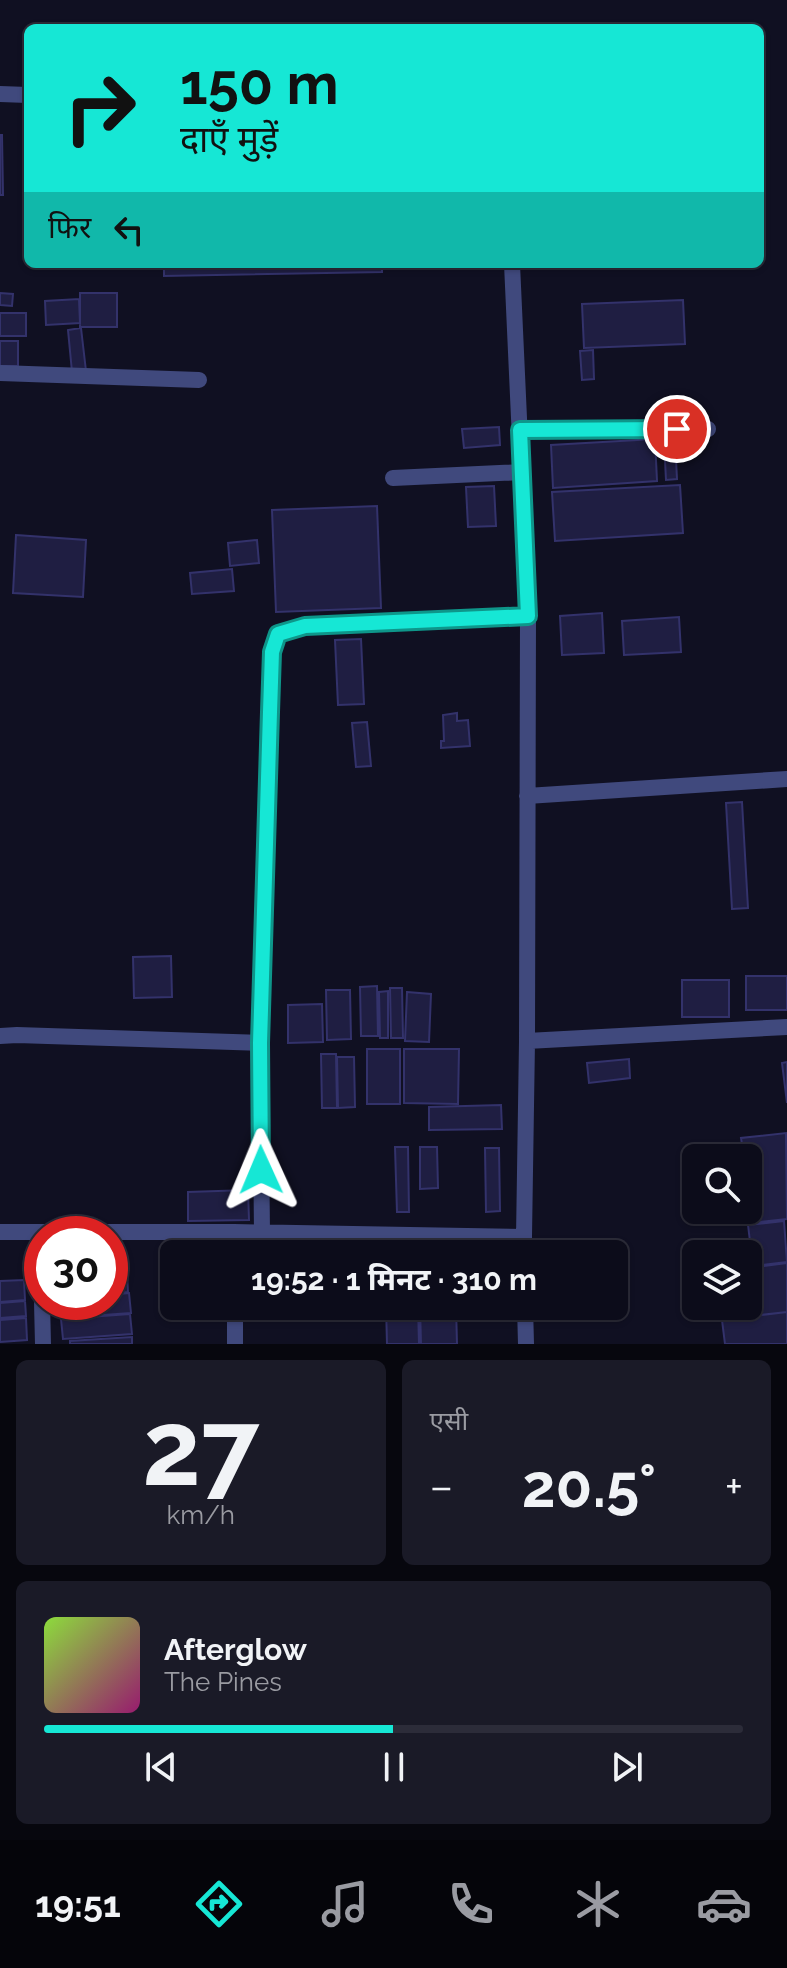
<!DOCTYPE html>
<html lang="hi">
<meta charset="utf-8">
<style>
body{margin:0;font-family:Raleway,"Noto Sans Devanagari",sans-serif;background:#1a1a27;color:#f1f3f6;height:100vh;display:flex;flex-direction:column;font-size:30px;white-space:nowrap}
*{box-sizing:border-box;margin:0}
p{font-size:26px;color:#9a9ba2}
.icon{flex:none;width:44px;height:44px;fill:none;stroke:currentColor;stroke-width:2;stroke-linecap:round;stroke-linejoin:round}
.map{position:relative;height:1344px;overflow:hidden}
.side{display:flex;flex-direction:column;gap:16px;padding:16px;background:#07070e;flex:1}
.side>*{flex:none}
.guide{position:absolute;left:24px;top:24px;width:740px;height:244px;border-radius:12px;box-shadow:0 2px 6px #0004,0 0 0 2px #2c2c39;background:#16e7d5;color:#111;overflow:hidden}
.fabs{position:absolute;left:682px;top:1144px;display:grid;gap:16px}
.fabs a{display:grid;place-items:center;width:80px;height:80px;border-radius:12px;background:#0c0c1a;box-shadow:0 2px 6px #0004,0 0 0 2px #2c2c39;font-size:40px}
.speed{position:absolute;left:24px;top:1216px;display:flex;gap:16px;font-size:40px;font-weight:700;text-align:center}
.speed>*{display:grid;place-content:center;width:104px;height:104px;border-radius:50%;background:#0c0c1a;box-shadow:0 2px 6px #0004,0 0 0 2px #2c2c39;line-height:1}
.speed .limit{border:12px solid #d22;background:#fff;color:#111}
.pin{position:absolute;display:grid;place-items:center;width:68px;height:68px;color:#fff;margin:-34px;border:4px solid #fff;border-radius:50%;box-shadow:0 2px 8px #0007}
.me{position:absolute;width:88px;margin:-44px;rotate:359deg;stroke-linejoin:round;filter:drop-shadow(0 0 6px #0008)}
.turn{display:flex;align-items:center;gap:28px;height:168px;padding:0 24px;font-size:36px}
.turn .icon{width:104px;height:104px;stroke-width:2.5}
.turn b{display:block;font-size:56px;line-height:68px}
.then{display:flex;align-items:center;height:76px;padding:0 24px;background:#0003;gap:16px;font-size:30px}
.big{font-size:60px;font-weight:700;line-height:1.1}
.side .tile{flex:1;display:flex;flex-direction:column;justify-content:center;gap:12px;min-width:0;padding:0 28px;border-radius:12px;background:#1a1a27}
.side .dial{align-items:center;gap:0}
.dial b{font-size:104px;line-height:1}
.song{display:flex;align-items:center;gap:24px}
.cover{width:96px;height:96px;border-radius:12px;background:linear-gradient(135deg,hsl(90 70% 55%),hsl(320 70% 35%))}
.played{height:8px;border-radius:4px;background:linear-gradient(90deg,#16e7d5 50%,#2c2c39 50%)}
.keys{display:flex;justify-content:space-around;direction:ltr}
.heat{display:flex;justify-content:space-between;align-items:center;font-size:44px;direction:ltr}
.side .tiles{flex:1;display:grid;gap:16px;grid-template-columns:1fr 1fr}
.tile:last-child{grid-column:span 2}
.trip{position:absolute;left:160px;top:1240px;width:468px;height:80px;border-radius:12px;background:#0c0c1a;box-shadow:0 2px 6px #0004,0 0 0 2px #2c2c39;font-weight:700;line-height:80px;text-align:center}
.tabs{display:flex;height:128px;justify-content:space-around;align-items:center;background:#05050a;color:#9a9ba2}
.tabs .icon{width:56px;height:56px}
.tabs .active{color:#16e7d5}
.tabs b{font-size:36px;color:#f1f3f6}
.map>svg:first-child{display:block}
.building{fill:#1f1e42;stroke:#33326b;stroke-width:2}
.lines{fill:none;stroke-linecap:round;stroke-linejoin:round}
.street{stroke:#40497d;stroke-width:16}
.route-casing{stroke:#0e968a;stroke-width:20}
.route{stroke:#16e7d5;stroke-width:14}
</style>
<div class="map">
<svg width="787" height="1344" viewBox="0 0 787 1344">
<rect width="100%" height="100%" fill="#101022"/>
<path class="building" d="M0,135H2L3,195H0Z
M164,264H382V272L164,276Z
M0,293L13,294L12,306L0,305Z
M80,293H117V327H80Z
M79,299L80,323L46,325L45,301Z
M683,300L685,344L584,348L582,304Z
M0,313H26V336H0Z
M81,328L86,371L72,372L68,330Z
M0,341H18V366H0Z
M593,350L594,379L582,380L580,351Z
M499,427L500,445L464,448L462,429Z
M655,439L657,481L553,488L551,445Z
M675,440L677,479L666,480L664,441Z
M680,485L683,533L555,541L552,492Z
M494,486L496,526L468,527L466,487Z
M377,506L381,608L276,612L272,510Z
M16,535L86,540L83,597L13,593Z
M257,540L259,563L230,566L228,543Z
M232,569L234,591L192,594L190,573Z
M602,613L604,653L562,655L560,616Z
M679,617L681,652L624,655L622,621Z
M361,639L364,704L338,705L335,640Z
M457,713V721L468,720L470,746L441,748V741H444L443,715Z
M367,722L371,766L356,767L352,723Z
M742,802L748,908L732,909L726,803Z
M171,956L172,997L134,998L133,957Z
M746,976H787V1010H746Z
M682,980H729V1017H682Z
M377,986L378,1036H361L360,987Z
M390,988H402L403,1038H391Z
M326,990H350L351,1039L327,1040Z
M388,991V1038H380L379,992Z
M407,992L431,994L429,1042L405,1041Z
M322,1004L323,1042L288,1043V1005Z
M367,1049H400V1104H367Z
M404,1049H459L458,1104L404,1103Z
M321,1054H336L337,1108H322Z
M337,1057H354L355,1107L338,1108Z
M629,1059L630,1078L589,1083L587,1063Z
M787,1062V1103L782,1063Z
M501,1105L502,1129L429,1130V1107Z
M786,1133L787,1219L752,1223L748,1192V1158H744L741,1138Z
M395,1147H408L409,1212H397Z
M420,1147H437L438,1188L420,1189Z
M485,1148H499L500,1211L486,1212Z
M248,1190L249,1220L188,1221V1192Z
M784,1221L787,1262L753,1266L748,1225Z
M482,1241L483,1254H462V1242Z
M205,1248V1254H175V1249Z
M787,1263V1312L722,1319L720,1306H748V1281L758,1280L756,1267Z
M127,1275L128,1292L110,1294V1276Z
M24,1280L25,1300L0,1302V1281Z
M129,1293L131,1313L61,1318L60,1302H110V1295Z
M25,1301L26,1316L0,1318V1303Z
M386,1306H418L419,1344H387Z
M420,1306H456L457,1344H421Z
M787,1312V1344H725L722,1320Z
M130,1314L132,1334L63,1339L61,1319Z
M26,1318L27,1340L0,1342V1320Z
M132,1337V1344H70V1341Z"/>
<g class="lines">
<path class="street" d="M0,94L28,95
M512,264L528,616L527,1041L524,1237
M0,373L199,380
M520,430L708,429
M393,478L522,472
M527,796L787,779
M0,1036L17,1035L260,1043
M527,1041L787,1027
M0,1232H234L524,1237V1254
M234,1232V1254
M40,1233L42,1294
M262,1233L260,1043L272,652L278,634L305,626L528,616
M42,1302L43,1344
M235,1306V1344
M525,1306L526,1344"/>
</g>
<g class="lines">
<defs>
<path id="route" d="M261,1170L260,1043L270,712L272,652L278,634L305,626L528,616L520,430L677,429"/>
</defs>
<use href="#route" class="route-casing"/>
<use href="#route" class="route"/>
</g>
</svg>
<div class="fabs">
<a><svg class="icon" aria-label="search" viewBox="0 0 24 24"><circle cx="10" cy="10" r="6"/><path d="M15 15l6 6"/></svg></a>
<a><svg class="icon" aria-label="layers" viewBox="0 0 24 24"><path d="M12 4l9 5-9 5-9-5zM3 14l9 5 9-5"/></svg></a>
</div>
<div class="speed"><div class="limit">30</div></div>
<div class="pin" style="left:677px;top:429px;background:#d93025"><svg class="icon" aria-label="arrive" viewBox="0 0 24 24"><path d="M6 21V4h12l-3 4 3 4H6"/></svg></div>
<svg class="me" style="left:261px;top:1170px" viewBox="-20 -20 40 40"><path d="M0-17L14 15 0 8-14 15z" fill="#16e7d5" stroke="#fff" stroke-width="4"/></svg>
<div class="trip">19:52 · 1 मिनट · 310 m</div>
<div class="guide">
<div class="turn"><svg class="icon" aria-label="right" viewBox="0 0 24 24"><path d="M7 20v-9h11M14 6l5 5-5 5"/></svg><div><b>150 m</b>दाएँ मुड़ें</div></div>
<div class="then">फिर<svg class="icon" aria-label="left" viewBox="0 0 24 24"><path d="M17 20v-9H6M10 6l-5 5 5 5"/></svg></div>
</div>
</div>
<section class="side">
<div class="tiles">
<div class="tile dial"><b>27</b><p>km/h</p></div>
<div class="tile"><p>एसी</p>
<div class="heat"><a>−</a><b class="big">20.5°</b><a>+</a></div>
</div>
<div class="tile">
<div class="song"><i class="cover"></i><div><b>Afterglow</b><p>The Pines</p></div></div>
<div class="played"></div>
<div class="keys"><svg class="icon" aria-label="previous" viewBox="0 0 24 24"><path d="M18 5L8 12l10 7zM5 5v14"/></svg><svg class="icon" aria-label="pause" viewBox="0 0 24 24"><path d="M8 5v14M16 5v14"/></svg><svg class="icon" aria-label="next" viewBox="0 0 24 24"><path d="M6 5l10 7-10 7zM19 5v14"/></svg></div>
</div>
</div>
</section>
<nav class="tabs">
<b>19:51</b>
<svg class="icon active" aria-label="directions" viewBox="0 0 24 24"><path d="M12 3l9 9-9 9-9-9zM9 14v-3h6M13 9l2 2-2 2"/></svg>
<svg class="icon" aria-label="music" viewBox="0 0 24 24"><path d="M9 18V5l10-2v13"/><circle cx="6" cy="18" r="3"/><circle cx="16" cy="16" r="3"/></svg>
<svg class="icon" aria-label="phone" viewBox="0 0 24 24"><path d="M5 4h4l2 5-3 2q2 4 5 5l2-3 5 2v4C11 20 4 13 5 4z"/></svg>
<svg class="icon" aria-label="climate" viewBox="0 0 24 24"><path d="M12 3v18M4 7l16 10M4 17L20 7"/></svg>
<svg class="icon" aria-label="car" viewBox="0 0 24 24"><path d="M5 17H2v-5l4-1 3-4h7l3 4 3 1v5h-3M9 17h6M6 11h13"/><circle cx="7" cy="17" r="2"/><circle cx="17" cy="17" r="2"/></svg>
</nav>
